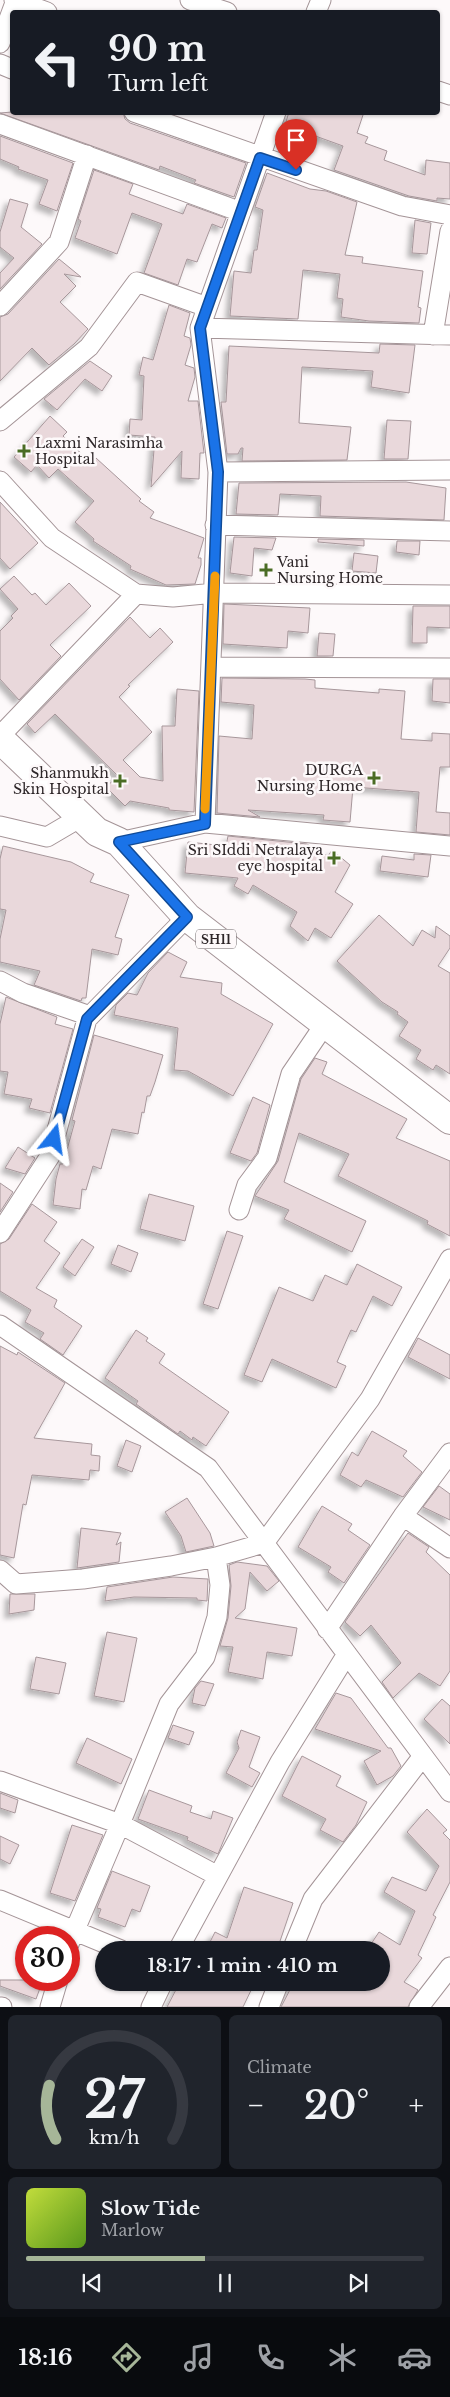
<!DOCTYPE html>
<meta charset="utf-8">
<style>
body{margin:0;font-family:"Libre Baskerville",serif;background:#20242c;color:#f1f3f6;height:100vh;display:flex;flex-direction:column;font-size:19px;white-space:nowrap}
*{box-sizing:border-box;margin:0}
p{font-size:16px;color:#9ea1a6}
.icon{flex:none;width:28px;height:28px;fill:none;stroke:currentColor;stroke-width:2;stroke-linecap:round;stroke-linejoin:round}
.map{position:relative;height:2007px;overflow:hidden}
.drawer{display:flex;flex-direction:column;gap:8px;padding:8px;background:#0d0f14;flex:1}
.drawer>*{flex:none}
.guide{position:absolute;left:10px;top:10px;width:430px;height:105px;border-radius:5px;box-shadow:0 1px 4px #0004;background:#171b24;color:#f1f3f6;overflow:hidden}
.speed{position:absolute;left:15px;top:1926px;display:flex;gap:10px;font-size:25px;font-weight:700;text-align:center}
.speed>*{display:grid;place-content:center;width:65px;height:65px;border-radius:50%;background:#171b24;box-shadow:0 1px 4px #0004;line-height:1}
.speed .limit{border:8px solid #d22;background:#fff;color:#111}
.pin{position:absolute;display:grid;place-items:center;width:42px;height:42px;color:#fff;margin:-51px -21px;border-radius:50% 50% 50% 0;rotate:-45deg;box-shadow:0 0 5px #0007}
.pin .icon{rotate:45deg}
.me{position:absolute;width:55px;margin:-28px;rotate:15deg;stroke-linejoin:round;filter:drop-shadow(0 0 4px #0008)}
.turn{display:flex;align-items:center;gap:18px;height:105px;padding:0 15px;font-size:22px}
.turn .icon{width:65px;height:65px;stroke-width:2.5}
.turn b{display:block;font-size:35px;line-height:42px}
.big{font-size:38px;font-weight:600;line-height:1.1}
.drawer .tile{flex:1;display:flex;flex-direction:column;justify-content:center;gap:8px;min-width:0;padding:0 18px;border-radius:8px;background:#20242c}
.drawer .dial{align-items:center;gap:0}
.dial svg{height:130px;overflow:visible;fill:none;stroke:#363941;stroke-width:7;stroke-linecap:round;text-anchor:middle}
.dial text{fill:#f1f3f6;stroke:none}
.song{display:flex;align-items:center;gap:15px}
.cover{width:60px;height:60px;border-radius:8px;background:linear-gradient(135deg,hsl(70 70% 55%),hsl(90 70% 35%))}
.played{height:5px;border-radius:2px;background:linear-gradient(90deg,#a6b698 45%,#363941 45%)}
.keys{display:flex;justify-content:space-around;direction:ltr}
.heat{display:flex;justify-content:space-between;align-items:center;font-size:28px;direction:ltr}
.drawer .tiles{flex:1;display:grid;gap:8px;grid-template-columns:1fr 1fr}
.tile:last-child{grid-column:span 2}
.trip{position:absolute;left:95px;top:1941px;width:295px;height:50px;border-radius:25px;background:#171b24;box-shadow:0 1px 4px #0004;font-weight:600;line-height:50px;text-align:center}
.tab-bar{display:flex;height:80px;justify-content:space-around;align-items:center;background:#090b0e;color:#9ea1a6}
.tab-bar .icon{width:35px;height:35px}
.tab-bar .selected{color:#a6b698}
.tab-bar b{font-size:22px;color:#f1f3f6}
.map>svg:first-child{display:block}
.building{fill:#e9d8db;stroke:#a7979b;filter:url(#shadow)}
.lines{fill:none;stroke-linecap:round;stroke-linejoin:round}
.minor-casing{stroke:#a49497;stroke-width:21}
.primary-casing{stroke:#a49497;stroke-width:30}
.minor{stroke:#fff;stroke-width:19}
.primary{stroke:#fff;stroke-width:28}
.route-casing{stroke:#114b97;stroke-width:12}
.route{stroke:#1a73e8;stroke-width:9}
.slow{stroke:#f59e0b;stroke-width:9}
.poi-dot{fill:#4a6c24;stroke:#fdf9fa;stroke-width:2}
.labels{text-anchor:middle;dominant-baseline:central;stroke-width:5;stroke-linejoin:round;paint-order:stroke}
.shield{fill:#fdf9fa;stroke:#6b6567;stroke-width:1}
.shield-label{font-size:12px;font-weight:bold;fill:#2d2628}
.poi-label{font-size:14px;fill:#2d2628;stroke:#fdf9fa;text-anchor:end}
</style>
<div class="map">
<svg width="450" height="2007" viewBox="0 0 450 2007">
<defs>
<filter id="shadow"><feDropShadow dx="-4.5" dy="4.5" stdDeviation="2.5" flood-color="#0004"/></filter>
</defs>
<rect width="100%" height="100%" fill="#fdf9fa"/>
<path class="building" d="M12,112H123L125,119L130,123L246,163L234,197L194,183L196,180L160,166L159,170L0,113Z
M289,112H364L357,133L368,137L365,143L387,151L384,160L425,175L426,160L450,163V199L437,198V201L409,196L334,170L343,146L285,125Z
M0,136L73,163L57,211L39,204L48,180L18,169L19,167L0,159Z
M94,170L133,184L129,194L183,214L187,204L226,218L222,228L212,224L197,262L187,259L178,285L144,273L162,224L132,213L117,254L75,238L81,221L78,219Z
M267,173L310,189L326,191L357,202L345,255L363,257L362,263L423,271L418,307L421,308L419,323L369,321L341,317L343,299L337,298L340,274L303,270L298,319L230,316L234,271L251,273L254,250H257L263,210L255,207Z
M10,199L28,204L21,227L42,244L0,289V273L14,258L0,247V232Z
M415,220L431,223L427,254L412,253Z
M59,259L81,277L64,274L76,286L60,302L88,329L74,344L49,365L32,348L0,381V317L8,314Z
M169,305L190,313L184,336L190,338L191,345L185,365L194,368L195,377L188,401H198L204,453H200L199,479L181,478L182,451L151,487L155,437L129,435L130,419L142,420L144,376L139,375L143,357L153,360Z
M380,344L415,345L409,393L371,387L373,371L302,367L299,423L351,427L347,460L242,461L243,448H241L238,454H227L221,402H226L229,346L379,353Z
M90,361L112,376L102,391L85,379L57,410L44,399Z
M50,416L67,432L63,436L91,463L96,458L141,499L139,501L154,512L150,518L204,538L198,558H201V565L195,584L166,585L130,569L131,566L93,541L94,539L75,522L94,501L58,469L49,478L37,465L31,472L14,457Z
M387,420L411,421L408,459H384Z
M406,482L446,488L444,520L320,516L321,496L280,494L278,515L236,514L239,483Z
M0,502L38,543L10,569L0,558Z
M234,537L276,538L272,550L254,548L252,576L230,573Z
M318,539L364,540V546L318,542Z
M397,541H420L419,555L396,552Z
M354,553L378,556L376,573L352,571Z
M14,576L32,595L35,593L46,605L69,583L91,606L50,645L61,656L19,700L0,679V631L13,618L11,616L18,609L0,589Z
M224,604L310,608L308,633L288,631L287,648L223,644Z
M413,606H450V628L427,627V643H412Z
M130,617L150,638L160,628L173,642L128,685L130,686L119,697L152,732L123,760L140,777L163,781L162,726H175L177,689L199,691L194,812L169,810V808L130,801L125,806L106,787L118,776L55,714L35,733L27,724Z
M319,633L335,634L333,656H317Z
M222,678L305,679L315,680V688L379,693V689L405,691L401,739L432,741V733L450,734V767H440L436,812L450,813V835L416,832L419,792L353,787L350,822L323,820L324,815L248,810L260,817L217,813L219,736L252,739L254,705L221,702Z
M433,679H450V703L432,701Z
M228,836L307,844L328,856L332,850L350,865L335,892L353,904L331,938L315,928L308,941L290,926L297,912L253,885L248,894L234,886L238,878L185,873L188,842L226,846Z
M3,846L71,862L94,874L90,882L129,895L115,937L122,939L118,955L92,949L86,998H82L81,1001L34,985L40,971L0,962V939L6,910L0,909V859Z
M414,854L431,855L428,877L380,871L382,856L414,860Z
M379,915L413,946L422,930L435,938L436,926L450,936V948L438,966L450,973V1074L436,1065L433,1070L416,1059L421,1050L399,1036L408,1022L397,1014L398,1012L382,1002L337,961Z
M168,952L187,962L180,977L222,983L221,994L273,1024L233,1096L188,1071L174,1070L178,1028L114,1015L116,1005L128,993L137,995L148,973Z
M6,997L57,1017L55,1024L73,1029L50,1113L29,1108L32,1099L4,1094L8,1072L0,1071V1024Z
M94,1035L163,1055L155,1082L150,1096H147L144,1113L142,1112L138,1134L112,1129L101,1169L93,1166L86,1190L82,1189L80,1209L53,1205L56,1179L60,1164H63L75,1121L72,1120Z
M315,1058L327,1062L322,1074L407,1119L396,1138L450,1161V1236L427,1224L428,1221L338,1176L349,1154L299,1133L284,1182L366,1221L352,1252L284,1219L289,1210L255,1196L278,1161L301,1079Z
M253,1097L270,1105L257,1153L251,1161L230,1153Z
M18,1147L35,1158L25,1174L5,1168Z
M0,1183L13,1192L0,1212Z
M149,1194L194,1206L185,1241L140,1229Z
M32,1204L57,1222L44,1241L60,1253L36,1288L57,1300L54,1307L82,1326L63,1355L40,1339L44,1333L25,1322L31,1310L0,1291V1244L9,1239Z
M227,1231L243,1236L218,1309L203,1304Z
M82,1239L94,1247L75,1276L63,1267Z
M118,1245L138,1253L131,1272L111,1264Z
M357,1264L402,1287L392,1306L373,1296L356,1332L351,1330L337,1362L346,1366L336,1388L272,1359L262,1382L244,1375L279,1287L313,1301L325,1275L347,1285Z
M136,1330L148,1338L146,1341L165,1354L159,1363L229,1412L206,1446L193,1437L192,1440L180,1431L178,1434L136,1404L138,1401L105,1378Z
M418,1338L450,1355V1379L408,1357Z
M0,1346L17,1355L18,1352L65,1383L34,1438L92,1444L91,1455L100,1456L99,1471L90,1470L89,1480L32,1475L26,1505L23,1504L14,1558L0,1555Z
M372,1431L407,1451L403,1456L422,1472L403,1497L366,1480L361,1487L340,1475L352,1452L358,1456Z
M126,1440L141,1446L132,1472L117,1466Z
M439,1486L450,1494V1520L423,1507Z
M187,1498L210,1533L214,1546L186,1552L181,1536L165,1512Z
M322,1506L352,1524L348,1530L370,1545L344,1583L328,1572L331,1567L298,1547Z
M81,1528L121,1533L116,1545L121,1542L119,1562L77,1568Z
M408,1533L429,1547L426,1552L450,1575V1671L440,1686L419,1673L393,1698L382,1682L401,1663L371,1625L360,1636L345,1622Z
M237,1562L267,1566L279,1581L267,1591L250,1572L245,1609L235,1618L297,1628L292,1656L267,1652L263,1679L228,1672L233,1647L220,1646L228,1618L231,1586L229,1565Z
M173,1577L208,1579L207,1601L197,1600V1598L134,1597L105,1601L107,1587Z
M10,1594H35L34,1610L9,1614Z
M107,1632L137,1638L124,1702L94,1696Z
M36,1657L66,1663L59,1694L30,1689Z
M201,1681L214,1684L205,1706L192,1703L195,1688Z
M336,1693L351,1698L388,1748H391L401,1766L393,1776L377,1785L364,1761L381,1751L315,1729Z
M442,1699L450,1706V1744L424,1719Z
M173,1725L194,1732L189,1745L168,1738Z
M241,1730L260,1737L249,1767L260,1773L252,1787L226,1773L239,1748L237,1742Z
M87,1738L132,1759L121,1784L76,1763Z
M302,1756L341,1776L336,1786L367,1802L356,1825L343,1842L320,1830L326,1819L282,1796Z
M149,1790L192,1806L190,1812L211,1819L213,1811L233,1818L218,1854L187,1840L188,1837L138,1819Z
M0,1793L18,1800L15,1813L0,1808Z
M427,1809L447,1830L443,1833L450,1840V1882L433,1915L436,1917L418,1955L422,1958L404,1982L418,1990L408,2007H281L294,1982H381V1950H367L379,1932L400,1945L415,1911L384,1892L392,1877L426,1891L439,1866L407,1832Z
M72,1825L103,1835L75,1901L50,1893Z
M0,1836L19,1845L10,1864L0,1859Z
M112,1871L150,1886L140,1912L132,1909L125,1927L98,1917L101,1909L97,1908Z
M244,1887L293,1903L277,1950H206L215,1932L227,1938Z
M0,1980H43L36,1999L0,1986Z
M180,1982H255L243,2007H167Z"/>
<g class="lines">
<defs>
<path id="minor" d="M14,0L47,12
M190,0L227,12
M316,12L321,0
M0,43L16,0
M0,64L12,69
M438,91L450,95
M134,112L402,206L450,215
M0,124L241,212
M0,306L59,242L87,155
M200,328L450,335
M433,335L450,231
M0,421L89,347L137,282L207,307
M218,472L450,470
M0,481L52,538L136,594L173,597L215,593L450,595
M215,525L450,531
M211,667L450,668
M0,736L136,594
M205,823L450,846
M0,826L47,837L81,817
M119,842L205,823L218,472L200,328L276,112
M0,981L23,993L90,1016
M239,1210L247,1185L267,1158L291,1074L325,1024
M0,1233L50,1156L87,1019L187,917
M0,1325L208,1468L450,1792
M403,1516L450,1548
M0,1570L16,1584L83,1579L171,1566L216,1557L264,1543L370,1399L450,1259
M327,1629L403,1516L450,1453
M0,1781L120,1824L169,1704L205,1657L217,1617L220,1585L216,1557
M0,1900L121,1950
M69,1944L120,1824L218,1876
M178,1950L280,1762L347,1654
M292,1950L313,1899L423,1756
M0,2007H2
M50,2007L58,1980
M151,2007L163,1982
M269,2007L279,1982
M419,2007L450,1967"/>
<path id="primary" d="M0,739L97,832L119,842L187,917L450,1120"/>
</defs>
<use href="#minor" class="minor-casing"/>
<use href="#primary" class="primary-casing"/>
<use href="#minor" class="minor"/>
<use href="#primary" class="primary"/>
</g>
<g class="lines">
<defs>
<path id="route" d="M54,1139L87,1019L187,917L119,842L205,824L218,472L200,328L260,158L296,170"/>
</defs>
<use href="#route" class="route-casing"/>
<use href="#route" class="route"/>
<path class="slow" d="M205,809L215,576"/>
</g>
<g class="poi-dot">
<path d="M21.5 443.5h5v5h5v5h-5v5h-5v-5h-5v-5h5z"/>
<path d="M263.5 562.5h5v5h5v5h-5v5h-5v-5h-5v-5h5z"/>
<path d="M371.5 770.5h5v5h5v5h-5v5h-5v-5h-5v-5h5z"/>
<path d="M117.5 773.5h5v5h5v5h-5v5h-5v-5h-5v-5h5z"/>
<path d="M331.5 850.5h5v5h5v5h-5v5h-5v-5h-5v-5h5z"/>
</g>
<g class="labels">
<rect class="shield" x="196" y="929.5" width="40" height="19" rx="4"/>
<g class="shield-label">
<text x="216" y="939">SH11</text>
</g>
<g class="poi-label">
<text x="35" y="443" text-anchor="start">Laxmi Narasimha<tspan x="35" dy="16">Hospital</tspan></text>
<text x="277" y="562" text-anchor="start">Vani<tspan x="277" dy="16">Nursing Home</tspan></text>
<text x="363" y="770">DURGA<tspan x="363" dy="16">Nursing Home</tspan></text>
<text x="109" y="773">Shanmukh<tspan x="109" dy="16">Skin Hospital</tspan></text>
<text x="323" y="850">Sri SIddi Netralaya<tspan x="323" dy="16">eye hospital</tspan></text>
</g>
</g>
</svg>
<div class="speed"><div class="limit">30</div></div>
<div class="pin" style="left:296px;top:170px;background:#d93025"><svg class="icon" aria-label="arrive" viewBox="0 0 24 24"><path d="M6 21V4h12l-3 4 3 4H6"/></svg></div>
<svg class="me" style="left:54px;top:1139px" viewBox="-20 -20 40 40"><path d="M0-17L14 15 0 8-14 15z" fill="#1a73e8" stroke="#fff" stroke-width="4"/></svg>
<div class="trip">18:17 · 1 min · 410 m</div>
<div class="guide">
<div class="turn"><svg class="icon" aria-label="left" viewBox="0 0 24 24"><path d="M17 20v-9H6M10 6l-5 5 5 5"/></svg><div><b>90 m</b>Turn left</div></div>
</div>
</div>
<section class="drawer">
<div class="tiles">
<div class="tile dial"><svg viewBox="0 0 100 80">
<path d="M14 69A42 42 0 1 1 86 69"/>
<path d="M14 69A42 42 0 0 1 10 36" stroke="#a6b698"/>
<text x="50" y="56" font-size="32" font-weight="700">27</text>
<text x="50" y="72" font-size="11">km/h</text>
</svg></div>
<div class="tile"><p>Climate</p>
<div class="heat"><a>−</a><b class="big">20°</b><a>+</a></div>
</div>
<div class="tile">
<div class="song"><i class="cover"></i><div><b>Slow Tide</b><p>Marlow</p></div></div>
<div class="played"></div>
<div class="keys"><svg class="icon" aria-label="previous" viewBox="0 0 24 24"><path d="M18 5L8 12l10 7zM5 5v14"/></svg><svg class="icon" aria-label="pause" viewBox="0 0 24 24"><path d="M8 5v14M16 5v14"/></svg><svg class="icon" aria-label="next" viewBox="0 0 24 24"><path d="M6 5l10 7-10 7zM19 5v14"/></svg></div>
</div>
</div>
</section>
<nav class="tab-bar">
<b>18:16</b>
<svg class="icon selected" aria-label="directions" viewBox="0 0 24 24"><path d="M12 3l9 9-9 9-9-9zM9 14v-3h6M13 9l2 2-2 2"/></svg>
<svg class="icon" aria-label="music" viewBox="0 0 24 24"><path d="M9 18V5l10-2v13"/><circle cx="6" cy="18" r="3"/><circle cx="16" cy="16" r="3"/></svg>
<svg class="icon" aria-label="phone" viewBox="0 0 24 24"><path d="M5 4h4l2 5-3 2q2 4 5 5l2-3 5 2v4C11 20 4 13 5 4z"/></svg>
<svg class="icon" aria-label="climate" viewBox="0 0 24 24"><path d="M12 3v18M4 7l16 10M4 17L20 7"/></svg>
<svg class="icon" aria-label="car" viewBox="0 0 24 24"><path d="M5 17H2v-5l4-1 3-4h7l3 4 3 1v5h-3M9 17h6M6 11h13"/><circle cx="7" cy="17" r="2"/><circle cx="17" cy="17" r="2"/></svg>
</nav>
